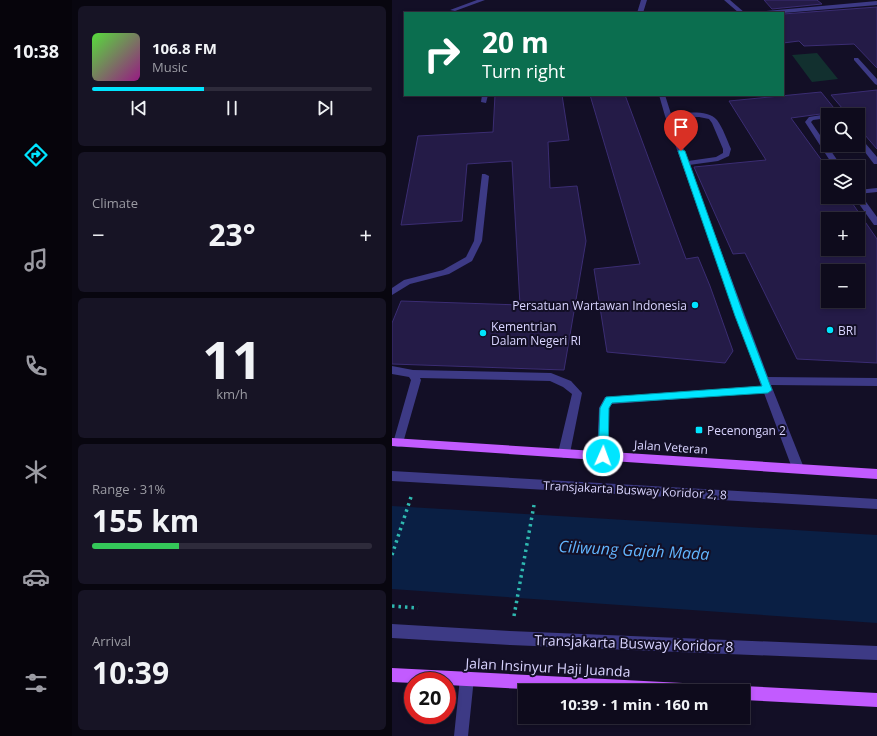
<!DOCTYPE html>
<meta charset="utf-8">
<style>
body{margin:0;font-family:"Open Sans",sans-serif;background:#171425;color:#f1f3f6;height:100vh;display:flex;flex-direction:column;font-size:15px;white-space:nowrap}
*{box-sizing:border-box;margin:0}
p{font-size:13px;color:#9b9ba3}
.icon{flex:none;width:22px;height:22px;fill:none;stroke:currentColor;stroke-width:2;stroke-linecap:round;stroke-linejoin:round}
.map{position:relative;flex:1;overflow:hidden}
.details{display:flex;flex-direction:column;gap:6px;padding:6px;background:#08060f;width:320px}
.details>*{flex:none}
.guide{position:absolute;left:12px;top:12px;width:380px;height:84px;border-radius:0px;box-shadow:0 2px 6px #0003,0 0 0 1px #2e2b3b;background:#0b6e4f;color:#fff;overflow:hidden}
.fabs{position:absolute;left:429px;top:108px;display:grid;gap:8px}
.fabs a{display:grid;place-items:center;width:44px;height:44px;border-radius:0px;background:#0e0b1c;box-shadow:0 2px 6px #0003,0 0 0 1px #2e2b3b;font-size:20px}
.speed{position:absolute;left:12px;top:672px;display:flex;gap:8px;font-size:20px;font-weight:700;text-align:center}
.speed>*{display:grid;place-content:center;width:52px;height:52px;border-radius:50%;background:#0e0b1c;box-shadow:0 2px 6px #0003,0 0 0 1px #2e2b3b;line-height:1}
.speed .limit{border:6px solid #d22;background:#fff;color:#111}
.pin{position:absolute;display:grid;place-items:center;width:34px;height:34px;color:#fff;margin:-41px -17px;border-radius:50% 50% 50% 0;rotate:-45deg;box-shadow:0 0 4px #0007}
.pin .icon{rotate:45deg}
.me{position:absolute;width:44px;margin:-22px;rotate:2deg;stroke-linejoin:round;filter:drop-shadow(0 0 3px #0008)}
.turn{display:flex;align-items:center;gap:14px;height:84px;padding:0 12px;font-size:18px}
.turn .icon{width:52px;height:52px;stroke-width:2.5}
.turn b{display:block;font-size:28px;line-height:34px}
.big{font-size:30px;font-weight:700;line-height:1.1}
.details .card{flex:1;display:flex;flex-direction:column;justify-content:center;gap:6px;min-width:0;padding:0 14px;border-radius:6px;background:#171425}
.details .dial{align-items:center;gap:0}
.dial b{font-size:52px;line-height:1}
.song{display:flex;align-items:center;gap:12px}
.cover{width:48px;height:48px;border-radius:6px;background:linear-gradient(135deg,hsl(110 70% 55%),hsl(310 70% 35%))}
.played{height:4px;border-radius:2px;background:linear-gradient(90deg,#00e5ff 40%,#2e2b3b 40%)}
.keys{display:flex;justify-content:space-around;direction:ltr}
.heat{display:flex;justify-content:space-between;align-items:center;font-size:22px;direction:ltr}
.charge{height:6px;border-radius:3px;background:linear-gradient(90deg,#34c759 31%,#2e2b3b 0)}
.trip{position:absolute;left:126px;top:684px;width:232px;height:40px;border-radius:0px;background:#0e0b1c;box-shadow:0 2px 6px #0003,0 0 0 1px #2e2b3b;font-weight:700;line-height:40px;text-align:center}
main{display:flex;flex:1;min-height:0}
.dock{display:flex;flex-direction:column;width:72px;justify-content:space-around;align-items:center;background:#06040b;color:#9b9ba3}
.dock .icon{width:28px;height:28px}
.dock .current{color:#00e5ff}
.dock b{font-size:18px;color:#f1f3f6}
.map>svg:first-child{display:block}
.green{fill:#12302f}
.water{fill:#0a1f44}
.building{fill:#241b47;stroke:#3b2d73;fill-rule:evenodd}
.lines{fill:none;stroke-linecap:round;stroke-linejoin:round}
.path{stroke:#2fb8b0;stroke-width:3.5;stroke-dasharray:2.5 4;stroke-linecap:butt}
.minor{fill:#3d3a85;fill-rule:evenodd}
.major{fill:#c25bff;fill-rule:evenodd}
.route{fill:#00e5ff;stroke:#0095a6}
.poi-dot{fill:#00e5ff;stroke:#130f26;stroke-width:1.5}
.labels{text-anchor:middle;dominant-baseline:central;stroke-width:4;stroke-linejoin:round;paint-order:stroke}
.poi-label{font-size:12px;fill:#d9d4ff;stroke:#130f26;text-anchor:start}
.street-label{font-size:12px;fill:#d9d4ff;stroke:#130f26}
.near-street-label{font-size:14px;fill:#d9d4ff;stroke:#130f26}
.near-water-label{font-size:16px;font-style:italic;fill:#62b6ff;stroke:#130f26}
</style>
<main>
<nav class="dock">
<b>10:38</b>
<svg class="icon current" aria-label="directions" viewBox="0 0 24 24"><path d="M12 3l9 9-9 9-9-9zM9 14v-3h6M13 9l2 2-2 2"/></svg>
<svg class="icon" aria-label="music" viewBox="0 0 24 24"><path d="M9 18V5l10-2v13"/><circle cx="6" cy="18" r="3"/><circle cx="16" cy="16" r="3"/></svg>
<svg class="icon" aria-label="phone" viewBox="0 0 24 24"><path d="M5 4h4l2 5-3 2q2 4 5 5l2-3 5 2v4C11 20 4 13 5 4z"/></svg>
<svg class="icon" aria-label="climate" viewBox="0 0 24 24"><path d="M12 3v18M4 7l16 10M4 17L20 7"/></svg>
<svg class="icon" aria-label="car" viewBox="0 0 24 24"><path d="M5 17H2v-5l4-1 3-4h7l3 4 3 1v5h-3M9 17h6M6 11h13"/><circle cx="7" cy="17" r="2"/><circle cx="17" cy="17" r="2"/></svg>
<svg class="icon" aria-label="filters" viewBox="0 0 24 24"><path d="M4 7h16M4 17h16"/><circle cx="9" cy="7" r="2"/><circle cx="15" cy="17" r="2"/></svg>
</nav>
<section class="details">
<div class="card">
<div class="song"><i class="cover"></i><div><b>106.8 FM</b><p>Music</p></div></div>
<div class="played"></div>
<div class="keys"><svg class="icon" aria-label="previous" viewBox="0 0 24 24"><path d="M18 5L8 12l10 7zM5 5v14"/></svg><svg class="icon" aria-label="pause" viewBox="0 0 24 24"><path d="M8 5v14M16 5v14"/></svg><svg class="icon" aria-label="next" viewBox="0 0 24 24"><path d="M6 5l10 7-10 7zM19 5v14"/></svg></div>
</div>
<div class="card"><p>Climate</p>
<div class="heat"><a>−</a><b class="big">23°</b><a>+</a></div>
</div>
<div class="card dial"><b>11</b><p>km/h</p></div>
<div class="card"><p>Range · 31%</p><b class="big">155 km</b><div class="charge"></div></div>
<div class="card"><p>Arrival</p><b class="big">10:39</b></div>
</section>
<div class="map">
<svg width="485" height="736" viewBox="0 0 485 736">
<rect width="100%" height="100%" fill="#130f26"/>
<path class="green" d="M425,53L446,79L420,82L400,55Z"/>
<path class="water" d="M0,506L485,535V623L0,589Z"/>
<path class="building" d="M372,0H425L430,4L380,9Z
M485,7V68L462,44L412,46L407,41L391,43V14Z
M485,90V149L466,127V115H456L439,95Z
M429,92L446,113H436L399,118L436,169V197H456L485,239V363L405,359L353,253L341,254L302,167L374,160L337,101ZM436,219H466V249H436ZM436,271H466V301H436Z
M103,95H170L177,140L156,142L158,188L185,186L194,241L172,370L0,364V323L9,301L128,305L120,161L75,164L70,221L9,225L26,136L101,132Z
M198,95H233L294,259L306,257L318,286L341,351L333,363L215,352L202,269L248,264Z"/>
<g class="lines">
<path class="path" d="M0,555L19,497
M0,606L26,608
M122,616L142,505"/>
<path class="minor" d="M85,0H93L63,11L58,10Z
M249,0H255L251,13H245Z
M332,0H338L353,13H347Z
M485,1V5L391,13H371L374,11Z
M462,58H466L485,79V85L483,84L462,60Z
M90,95H96L94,103L89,102Z
M267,95H273L279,114C292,113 316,109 325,120C331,128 335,140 339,149L337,156L326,161L297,165L376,377L485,378V386L379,385L412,468L410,471L406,473L402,471L400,468L372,393L220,404L217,408V456L215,459L211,461L207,459L205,456L207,408L213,397L369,386L273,116ZM307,117L317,119L320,123L331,149V153L324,157L296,161L280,118Z
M436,114L439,115H436V118L421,120L419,122L450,167H442L413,122L417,117Z
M466,136L468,137L485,157V164H482L466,143Z
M90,174H93L97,176L90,241L80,261L57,274L18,284L0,295V288L12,280L51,270L74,257L82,241Z
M485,188V192L466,194V190Z
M466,195H469L485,217V225H482L462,197H466Z
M0,366L21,370L159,373L179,381L190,393L178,453L176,456L172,458L168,456L166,453L180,394L171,387L158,381L28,378L29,380L11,443L10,446L6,447L2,446L1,443L19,380L17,377L0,374Z
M0,471L485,499V509L0,481Z
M0,624L118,631L485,646V660L118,645L0,638Z
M75,671L80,673L82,678L76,736H62L68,678L70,673Z"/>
<path class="major" d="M0,438L485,469V479L0,446Z
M0,668L310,684L315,686L317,691H172L55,685V681H21V683L0,682Z
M351,686L485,693V707L351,700V691H345L346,688Z"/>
</g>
<path class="route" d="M289,149L293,151L352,316L380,390L376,393L220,403L217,408L216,456L215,459L211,460L208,459L206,456L208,408L214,397L370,386L343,316L286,151Z"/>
<g class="poi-dot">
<circle cx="303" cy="305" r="4"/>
<circle cx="438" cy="330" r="4"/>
<circle cx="91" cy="333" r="4"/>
<rect x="303" y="426" width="8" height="8" rx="2"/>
</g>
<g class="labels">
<g class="poi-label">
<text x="295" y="305" text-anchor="end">Persatuan Wartawan Indonesia</text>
<text x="99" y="326">Kementrian<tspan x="99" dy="14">Dalam Negeri RI</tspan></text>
<text x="446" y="330">BRI</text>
<text x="315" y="430">Pecenongan 2</text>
</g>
<g class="street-label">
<text transform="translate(279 447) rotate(4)">Jalan Veteran</text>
<text transform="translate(243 490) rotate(3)">Transjakarta Busway Koridor 2, 8</text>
</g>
<g class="near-street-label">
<text transform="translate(242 643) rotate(2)">Transjakarta Busway Koridor 8</text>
<text transform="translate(156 667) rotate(3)">Jalan Insinyur Haji Juanda</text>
</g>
<g class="near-water-label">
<text transform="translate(242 550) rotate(3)">Ciliwung Gajah Mada</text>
</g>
</g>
</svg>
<div class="fabs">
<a><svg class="icon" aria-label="search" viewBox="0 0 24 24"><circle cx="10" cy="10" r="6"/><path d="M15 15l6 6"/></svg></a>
<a><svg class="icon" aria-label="layers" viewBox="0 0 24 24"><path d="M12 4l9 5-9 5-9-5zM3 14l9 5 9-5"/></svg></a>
<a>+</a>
<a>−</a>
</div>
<div class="speed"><div class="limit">20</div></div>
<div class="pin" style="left:289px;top:151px;background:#d93025"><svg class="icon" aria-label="arrive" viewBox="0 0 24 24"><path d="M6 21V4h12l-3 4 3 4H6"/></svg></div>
<svg class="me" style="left:211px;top:456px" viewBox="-20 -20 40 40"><circle r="17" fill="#00e5ff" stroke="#fff" stroke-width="3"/><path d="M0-11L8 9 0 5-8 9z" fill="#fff"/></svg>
<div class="trip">10:39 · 1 min · 160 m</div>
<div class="guide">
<div class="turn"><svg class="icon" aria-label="right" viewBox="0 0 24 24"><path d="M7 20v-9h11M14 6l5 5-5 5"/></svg><div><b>20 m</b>Turn right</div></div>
</div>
</div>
</main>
